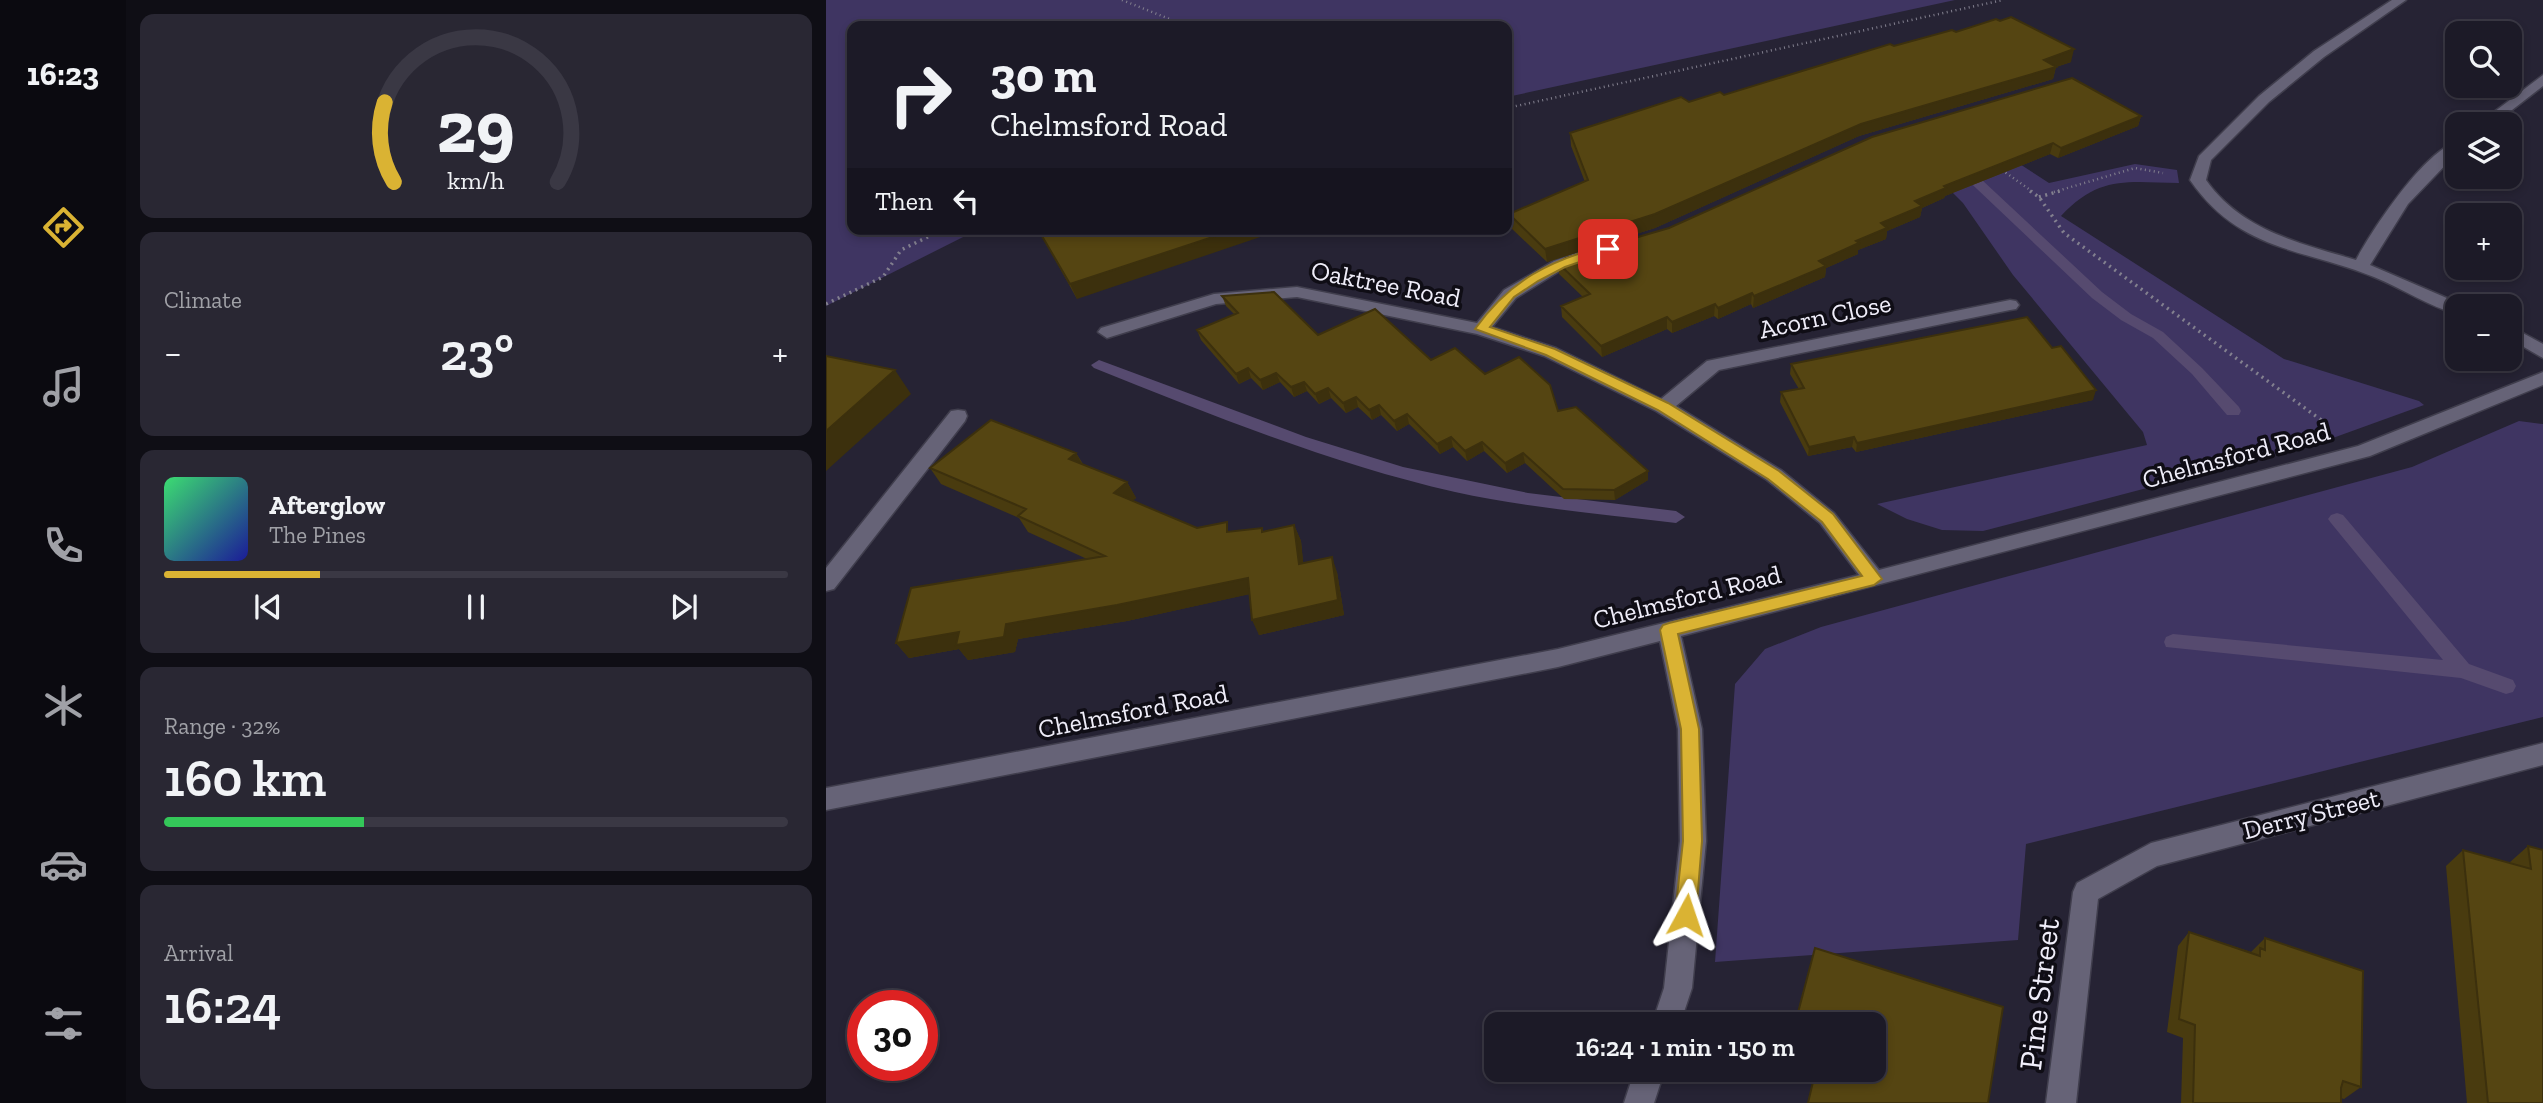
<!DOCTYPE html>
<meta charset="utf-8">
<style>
body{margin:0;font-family:"Zilla Slab",serif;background:#292733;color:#f1f3f6;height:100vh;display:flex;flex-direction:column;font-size:26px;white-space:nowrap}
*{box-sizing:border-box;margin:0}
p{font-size:23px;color:#a0a1a7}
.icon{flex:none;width:38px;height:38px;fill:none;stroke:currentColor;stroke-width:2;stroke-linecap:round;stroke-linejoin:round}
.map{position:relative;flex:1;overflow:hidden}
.details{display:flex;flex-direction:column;gap:14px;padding:14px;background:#0f0e15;width:700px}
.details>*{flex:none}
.hud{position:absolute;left:21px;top:21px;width:665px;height:214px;border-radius:14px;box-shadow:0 4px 10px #0003,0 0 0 2px #3a3844;background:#1c1a27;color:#f1f3f6;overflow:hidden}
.buttons{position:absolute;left:1619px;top:21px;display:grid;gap:14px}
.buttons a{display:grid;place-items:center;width:77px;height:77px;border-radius:14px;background:#1c1a27;box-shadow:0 4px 10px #0003,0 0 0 2px #3a3844;font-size:35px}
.speed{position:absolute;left:21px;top:990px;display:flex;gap:14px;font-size:35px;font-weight:700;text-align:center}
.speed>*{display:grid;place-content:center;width:91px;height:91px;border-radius:50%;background:#1c1a27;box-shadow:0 4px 10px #0003,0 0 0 2px #3a3844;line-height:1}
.speed .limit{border:10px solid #d22;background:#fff;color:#111}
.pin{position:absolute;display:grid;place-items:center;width:60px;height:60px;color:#fff;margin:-30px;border-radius:14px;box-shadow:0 4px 10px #0006}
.me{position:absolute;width:77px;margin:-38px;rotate:5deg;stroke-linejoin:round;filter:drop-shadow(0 0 5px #0008)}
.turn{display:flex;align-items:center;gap:24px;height:147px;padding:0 28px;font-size:32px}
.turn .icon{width:91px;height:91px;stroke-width:2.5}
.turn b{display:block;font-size:49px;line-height:60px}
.then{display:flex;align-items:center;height:66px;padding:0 28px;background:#0003;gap:14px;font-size:26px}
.big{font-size:52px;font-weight:600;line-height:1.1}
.details .tile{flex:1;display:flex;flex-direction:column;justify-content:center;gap:10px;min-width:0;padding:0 24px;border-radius:14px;background:#292733}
.details .dial{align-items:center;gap:0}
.dial svg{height:182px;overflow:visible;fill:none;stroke:#3a3844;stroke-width:7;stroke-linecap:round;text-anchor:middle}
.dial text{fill:#f1f3f6;stroke:none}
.song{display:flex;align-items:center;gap:21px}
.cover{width:84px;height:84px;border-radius:10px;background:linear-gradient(135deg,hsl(140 70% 55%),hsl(240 70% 35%))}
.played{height:7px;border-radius:4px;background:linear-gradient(90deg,#dab333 25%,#3a3844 25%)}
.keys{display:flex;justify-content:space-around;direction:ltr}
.heat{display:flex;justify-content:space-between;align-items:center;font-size:38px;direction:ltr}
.charge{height:10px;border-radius:5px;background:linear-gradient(90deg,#34c759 32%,#3a3844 0)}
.trip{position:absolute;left:658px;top:1012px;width:402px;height:70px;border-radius:14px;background:#1c1a27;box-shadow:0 4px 10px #0003,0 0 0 2px #3a3844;font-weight:600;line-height:70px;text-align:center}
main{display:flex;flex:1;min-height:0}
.tab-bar{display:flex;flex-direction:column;width:126px;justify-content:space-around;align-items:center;background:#0b0a10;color:#a0a1a7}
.tab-bar .icon{width:49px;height:49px}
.tab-bar .on{color:#dab333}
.tab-bar b{font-size:32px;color:#f1f3f6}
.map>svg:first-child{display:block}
.green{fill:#3f3562}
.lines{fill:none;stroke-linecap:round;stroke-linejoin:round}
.stream{fill:#564a6f;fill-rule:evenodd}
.street-casing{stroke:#403e4d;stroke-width:3}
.path-far1{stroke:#83808f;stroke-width:2.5;stroke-dasharray:1 3.5;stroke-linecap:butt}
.path{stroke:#83808f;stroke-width:3.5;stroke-dasharray:2 4.5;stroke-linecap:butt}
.street{fill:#666377;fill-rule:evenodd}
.wall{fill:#493b0f}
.shaded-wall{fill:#3c300d}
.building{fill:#554512;stroke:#3c300d;stroke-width:2}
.route{fill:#dab333;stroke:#8e7421;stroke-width:2}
.labels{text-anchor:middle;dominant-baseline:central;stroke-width:7;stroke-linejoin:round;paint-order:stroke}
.street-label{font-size:26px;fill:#efedf9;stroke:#0f0d15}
.near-street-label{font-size:32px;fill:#efedf9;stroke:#0f0d15}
</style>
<main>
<nav class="tab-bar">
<b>16:23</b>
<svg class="icon on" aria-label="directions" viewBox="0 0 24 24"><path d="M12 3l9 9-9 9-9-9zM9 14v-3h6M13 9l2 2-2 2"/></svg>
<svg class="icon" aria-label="music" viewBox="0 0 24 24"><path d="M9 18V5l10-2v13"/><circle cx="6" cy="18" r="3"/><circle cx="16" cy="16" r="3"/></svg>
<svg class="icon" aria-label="phone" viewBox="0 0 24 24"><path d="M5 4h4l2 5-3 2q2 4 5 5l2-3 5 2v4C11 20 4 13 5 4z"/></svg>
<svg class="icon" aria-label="climate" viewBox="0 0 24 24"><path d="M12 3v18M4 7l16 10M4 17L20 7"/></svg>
<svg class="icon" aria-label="car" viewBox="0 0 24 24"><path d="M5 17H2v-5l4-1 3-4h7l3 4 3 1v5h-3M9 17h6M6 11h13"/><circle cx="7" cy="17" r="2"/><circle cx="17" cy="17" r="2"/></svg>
<svg class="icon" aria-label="filters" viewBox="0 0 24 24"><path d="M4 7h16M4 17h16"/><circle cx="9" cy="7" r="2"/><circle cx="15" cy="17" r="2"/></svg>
</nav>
<section class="details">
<div class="tile dial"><svg viewBox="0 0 100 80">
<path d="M14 69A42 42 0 1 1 86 69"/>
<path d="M14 69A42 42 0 0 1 10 34" stroke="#dab333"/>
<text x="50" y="56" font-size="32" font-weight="700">29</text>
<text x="50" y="72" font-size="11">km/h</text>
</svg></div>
<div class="tile"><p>Climate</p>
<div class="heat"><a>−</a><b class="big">23°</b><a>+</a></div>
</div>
<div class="tile">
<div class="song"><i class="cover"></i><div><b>Afterglow</b><p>The Pines</p></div></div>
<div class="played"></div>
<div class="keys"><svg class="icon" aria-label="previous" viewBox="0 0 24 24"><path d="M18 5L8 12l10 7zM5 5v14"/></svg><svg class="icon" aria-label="pause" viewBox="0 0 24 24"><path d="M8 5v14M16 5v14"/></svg><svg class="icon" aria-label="next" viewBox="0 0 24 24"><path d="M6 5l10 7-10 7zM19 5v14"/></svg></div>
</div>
<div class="tile"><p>Range · 32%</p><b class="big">160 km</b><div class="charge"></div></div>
<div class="tile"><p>Arrival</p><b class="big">16:24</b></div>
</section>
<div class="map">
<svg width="1717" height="1103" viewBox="0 0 1717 1103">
<rect width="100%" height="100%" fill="#262334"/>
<path class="green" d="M0,0H1129L681,97V26H26V229H153L0,306Z
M1137,127L1223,183L1309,164L1351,170L1353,183C1301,182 1273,175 1235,216L1458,359L1593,401L1598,405L1493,443L1157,531L1116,530L1081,519L1051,504L1321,445L1317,432L1187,275L1137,203L1099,165Z
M1693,421L1717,424V717L1200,844L1192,940L889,962L909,684L939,649L995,627L1586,467Z"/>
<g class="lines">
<path class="stream" d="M1136,164L1140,165L1276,292L1305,314L1337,332L1376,368L1413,407L1415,411L1413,415H1401L1366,374L1327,338L1295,320L1266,298L1132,171V165Z
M273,360L480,437L577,467L702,493L850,511L859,517L850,523C776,514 702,508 629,492C505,464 386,415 268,368L265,365Z
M1511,513L1517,515L1643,664L1687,680L1690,686L1687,692L1680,694L1635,678L1340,647L1338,642L1340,637L1347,634L1617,660L1505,523L1502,519L1505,515Z"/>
<defs>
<path id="street" d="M1566,0H1580L1498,57L1443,102L1385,160L1380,180C1416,231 1474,243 1530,260C1546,230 1598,151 1631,142V153L1582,204L1544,265L1637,305L1631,306V314C1603,307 1576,288 1548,277C1475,248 1413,251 1364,180L1373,156L1433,96L1488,51Z
M1717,75V86L1668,124H1652Z
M758,250L766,255L764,258L740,267L690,298L666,327L730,348L835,399L881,361L1184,300L1190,301L1193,305L1190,309L1184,310L893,370L850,406L955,470L1008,513L1053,570L1532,446L1717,372V385L1544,456L855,636L876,729L880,841L866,988L854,1024H826L838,988L854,841L852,729L834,641L732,667L0,810V788L732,649L1033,575L994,523L941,480L830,411L718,356L651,334L471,297L390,304L281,338L272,332L275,328L388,294L471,287L651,323L678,290L728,261Z
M1684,326L1717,344V358L1684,339Z
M132,410L139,411L141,416L139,421L8,589L0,591V568L125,411Z
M1717,743V765L1331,866L1272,899L1250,1103H1220L1247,892L1251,883L1325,843Z
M809,1069H839L828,1103H798Z"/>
</defs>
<use href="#street" class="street-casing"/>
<path class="path-far1" d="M296,0L361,26
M681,108L1177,0
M1176,170L1207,192
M1228,192L1309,168L1337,173"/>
<path class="path" d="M1204,191L1213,197L1238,233L1498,422
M1213,197L1234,191
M0,304L57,277L75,250L118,229"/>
<use href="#street" class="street"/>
</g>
<path class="wall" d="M1130,32L1245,62L1230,67L1227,79L1033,136L829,228L721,262L684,227L683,214L759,182L745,146L744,133L863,102L898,95L1068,46Z
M1315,116L1312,126L1232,158L1224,154L1119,196L1118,198L1096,208L1094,217L1061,231L1060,239L1032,250V254L1000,268L999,277L927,308L925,304L892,319L888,316L846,333L841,329L776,357L736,317L735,306L757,297L733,274L732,263Z
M240,229L251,299L216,236Z
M396,296L492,335L605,360L659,374L732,411L822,480L789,500L738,499L699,463L681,473L658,451L641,461L627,447L614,454L583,424L571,431L555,415L546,420L532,407L520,413L505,398L493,404L481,391L468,397L454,382L437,390L425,378L413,384L375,340L371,330L408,314L400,306Z
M965,364L1267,400L1030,452L1026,447L982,456L954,402L955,392L973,389L964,374Z
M250,453L257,464L301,482L310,498L306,501L371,528L405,532L436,528L437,532L468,525L475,541L477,563L511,572L518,615L433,635L423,594L301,621L192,639L189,652L142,660L133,649L83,658L70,643L261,559L202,532L193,518L115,484L104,468Z
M1702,846L1717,850V1103H1641L1620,866L1637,850L1683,863Z
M1363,932L1425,952L1439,938L1535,1087L1518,1099L1515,1098V1103H1355L1357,1038L1341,1032L1352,946Z"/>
<path class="shaded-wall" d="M1248,49L1245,62L1230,67L1227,79L1033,136L829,228L721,262L719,249L1035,124Z
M1315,116L1312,126L1232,158L1235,148Z
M1227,143L1224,154L1119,196L1118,198L1096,208L1094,217L1061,231L1060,239L1032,250V254L1000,268L999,277L927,308L928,296L1030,241L1055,223L1089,201L1118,186Z
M411,229H458L251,299L244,284Z
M926,293L925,304L892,319V308Z
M889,304L888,316L846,333V322Z
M841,317V329L776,357L775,346Z
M422,368L425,378L413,384L410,374Z
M69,370L85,394L0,471V431Z
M450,373L454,382L437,390L434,380Z
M478,382L481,391L468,397L465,387Z
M502,388L505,398L493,404L489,394Z
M1270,390L1267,400L1030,452L1031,443Z
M530,397L532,407L520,413L517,403Z
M553,405L555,415L546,420L543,410Z
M581,414L583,424L571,431L568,421Z
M625,437L627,447L614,454L611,444Z
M1028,437L1026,447L982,456L983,447Z
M656,442L658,451L641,461L639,451Z
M250,453L259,469L243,459Z
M697,453L699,463L681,473L679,463Z
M822,471V480L789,500L788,490Z
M301,482L310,498L297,509L288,493Z
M468,525L475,541L479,580L473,564Z
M506,557L511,572L518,615L433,635L426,620Z
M422,578L429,593L301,621L192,639L189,652L142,660L133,649L83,658L70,643Z"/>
<path class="building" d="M1185,17L1248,49L1218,60L1230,67L1035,124L829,214L719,249L683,214L762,180L744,133L855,97L863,102L894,92L898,95L1064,44L1068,46L1126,30L1130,32L1170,19L1174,21Z
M1246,78L1315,116L1235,148L1227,143L1118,186L1120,188L1089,201L1096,206L1055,223L1061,228L1030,241L1033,243L993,261L1000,266L928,296L926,293L892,308L889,304L846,322L841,317L775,346L735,306L764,294L732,263L740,258L843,228L1046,137Z
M240,229H411L244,284L216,236Z
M448,292L492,335L549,309L605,360L629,348L659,374L693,357L724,385L732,411L750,407L822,471L788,490L737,489L697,453L679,463L656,442L639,451L625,437L611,444L581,414L568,421L553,405L543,410L530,397L517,403L502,388L489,394L478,382L465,387L450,373L434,380L422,368L410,374L371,330L412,313L396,296Z
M1201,317L1226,348L1235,346L1270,390L1031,443L1028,437L983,447L955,392L978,388L965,364Z
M0,356L69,370L0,431Z
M165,420L250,453L243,459L301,482L288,493L371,528L401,522V532L436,528V532L468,525L473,564L506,557L512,600L426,620L422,578L291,605L180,624L178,637L130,645L133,632L70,643L85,588L279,556L192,516L200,509L104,468Z
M1702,846L1717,850V1103H1662L1637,850L1705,869Z
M1363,932L1434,956V948L1439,950V938L1537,971L1535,1087L1517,1081L1515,1088V1103H1367L1369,1025L1353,1019Z
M989,948L1177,1007L1162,1103H982L990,1069H1048V1024H969Z"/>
<path class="route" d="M782,245L786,246V251L739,267L712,281L688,297L664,327L729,349L842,403L953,471L1007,514L1056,579L1048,585L852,634L873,729L876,841L870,915L867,921L860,924L852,921L849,915L857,841L855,729L834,630L837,625L843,623L1036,576L996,522L942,479L832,410L720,355L649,329C684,280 724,260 782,245Z"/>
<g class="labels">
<g class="street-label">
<text transform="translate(560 284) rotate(11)">Oaktree Road</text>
<text transform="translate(999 316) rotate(-12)">Acorn Close</text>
<text transform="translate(1410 455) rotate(-15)">Chelmsford Road</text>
<text transform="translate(861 597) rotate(-14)">Chelmsford Road</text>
<text transform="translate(307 711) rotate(-11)">Chelmsford Road</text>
<text transform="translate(1485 814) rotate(-14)">Derry Street</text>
</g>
<g class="near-street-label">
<text transform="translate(1213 994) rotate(-83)">Pine Street</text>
</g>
</g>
</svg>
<div class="buttons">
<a><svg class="icon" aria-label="search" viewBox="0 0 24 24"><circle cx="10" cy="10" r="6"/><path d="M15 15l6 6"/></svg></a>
<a><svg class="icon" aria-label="layers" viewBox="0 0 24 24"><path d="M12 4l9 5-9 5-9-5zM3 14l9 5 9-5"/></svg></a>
<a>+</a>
<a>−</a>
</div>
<div class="speed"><div class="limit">30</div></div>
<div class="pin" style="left:782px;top:249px;background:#d93025"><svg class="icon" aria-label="arrive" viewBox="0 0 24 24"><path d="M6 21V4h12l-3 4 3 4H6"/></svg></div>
<svg class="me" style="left:860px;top:915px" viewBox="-20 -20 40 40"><path d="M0-17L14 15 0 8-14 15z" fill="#dab333" stroke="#fff" stroke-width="4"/></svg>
<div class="trip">16:24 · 1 min · 150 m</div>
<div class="hud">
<div class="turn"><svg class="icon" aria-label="right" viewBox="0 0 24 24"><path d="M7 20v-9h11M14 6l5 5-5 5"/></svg><div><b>30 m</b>Chelmsford Road</div></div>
<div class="then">Then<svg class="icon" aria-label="left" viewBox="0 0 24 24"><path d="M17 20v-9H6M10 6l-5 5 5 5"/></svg></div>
</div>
</div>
</main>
